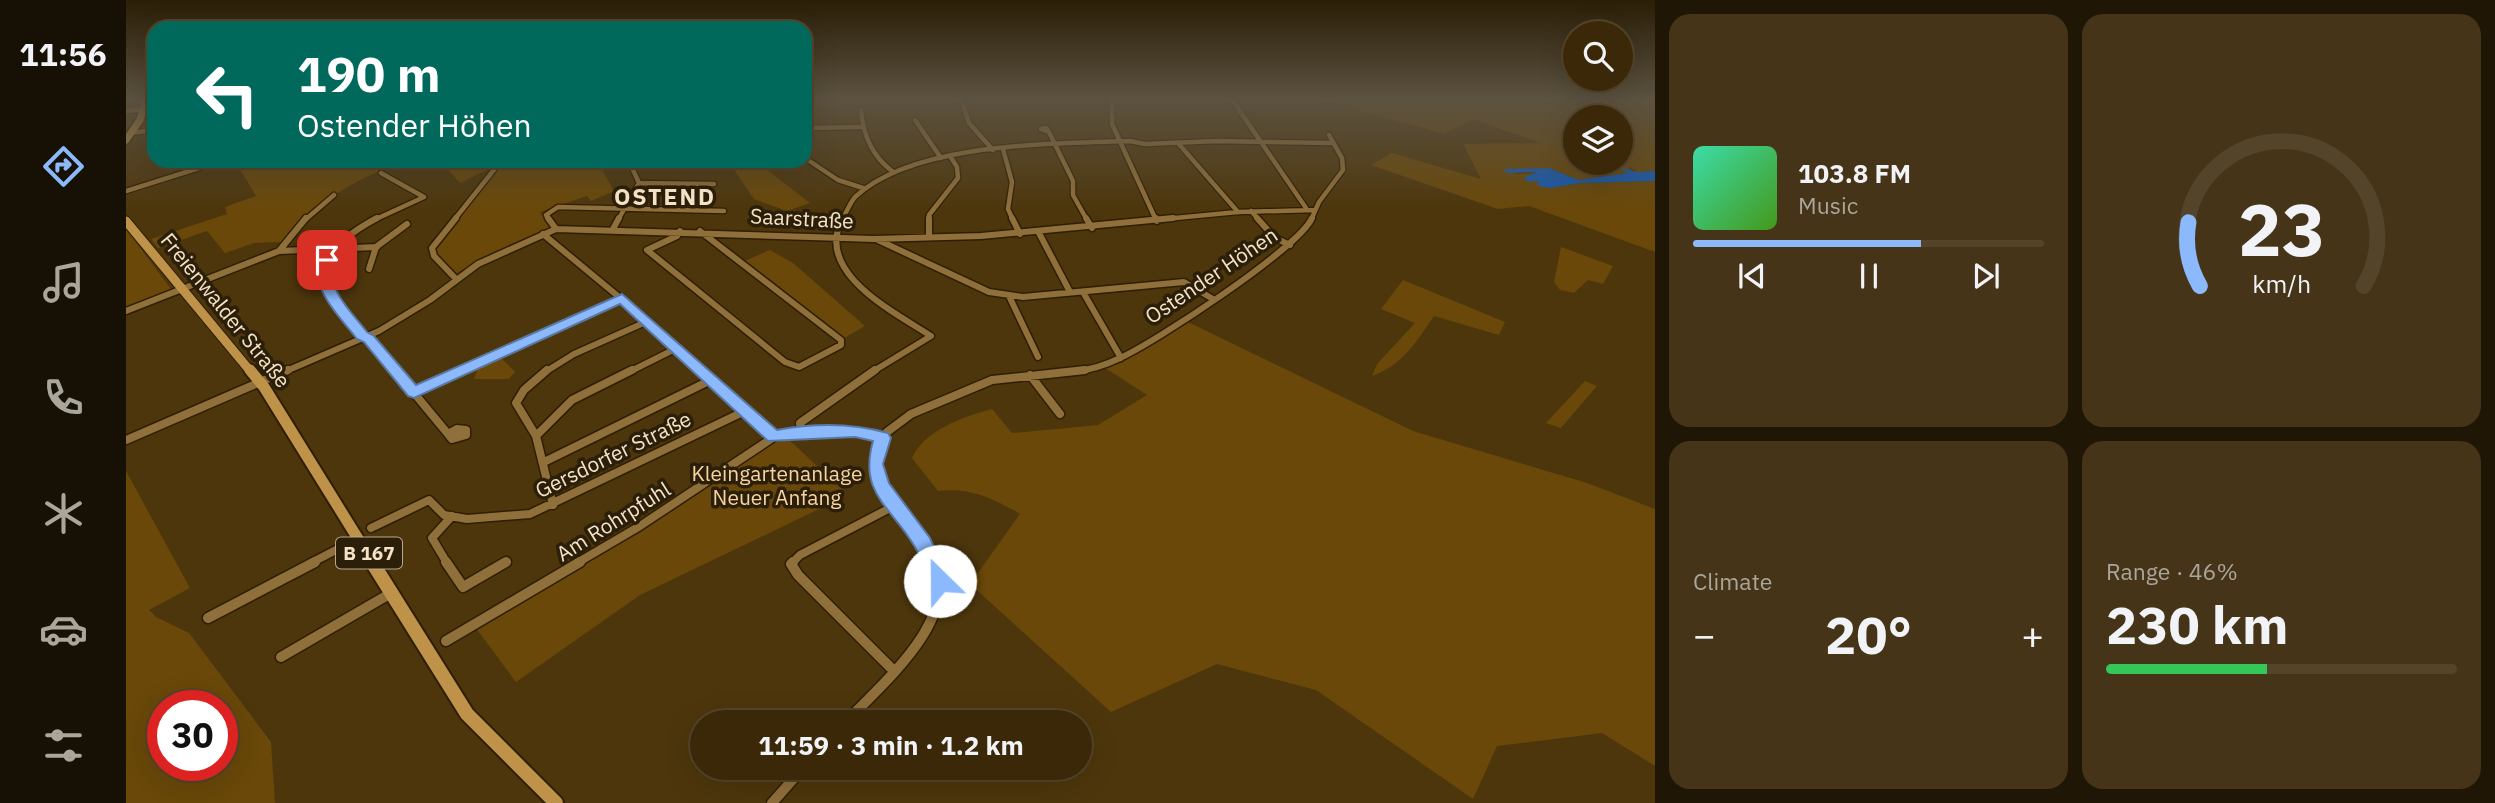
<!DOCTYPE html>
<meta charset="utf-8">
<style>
body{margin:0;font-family:"IBM Plex Sans",sans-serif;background:#453417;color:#f1f3f6;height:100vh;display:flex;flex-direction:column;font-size:26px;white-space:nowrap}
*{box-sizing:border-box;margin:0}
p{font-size:23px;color:#aba69c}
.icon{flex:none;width:38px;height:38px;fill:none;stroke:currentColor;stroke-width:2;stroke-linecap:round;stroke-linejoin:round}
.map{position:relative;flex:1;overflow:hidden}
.sheet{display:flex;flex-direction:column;gap:14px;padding:14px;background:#201605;width:840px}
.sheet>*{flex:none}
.hud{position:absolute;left:21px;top:21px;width:665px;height:147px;border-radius:21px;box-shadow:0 7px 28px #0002,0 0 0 2px #54442a;background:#00695c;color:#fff;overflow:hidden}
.fabs{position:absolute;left:1437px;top:21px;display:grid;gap:14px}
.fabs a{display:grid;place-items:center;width:70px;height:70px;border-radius:50%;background:#3a2809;box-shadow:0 7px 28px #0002,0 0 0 2px #54442a;font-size:35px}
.speed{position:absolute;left:21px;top:690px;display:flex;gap:14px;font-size:35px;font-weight:700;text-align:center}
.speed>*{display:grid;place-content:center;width:91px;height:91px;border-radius:50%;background:#3a2809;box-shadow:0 7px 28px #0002,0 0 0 2px #54442a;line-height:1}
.speed .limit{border:10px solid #d22;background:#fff;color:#111}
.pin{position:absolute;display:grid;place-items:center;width:60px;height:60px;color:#fff;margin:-30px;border-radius:14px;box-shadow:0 4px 10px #0006}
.me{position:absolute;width:77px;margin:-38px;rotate:337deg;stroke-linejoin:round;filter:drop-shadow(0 0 5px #0008)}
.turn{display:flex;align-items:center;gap:24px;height:147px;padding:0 35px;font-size:32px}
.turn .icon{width:91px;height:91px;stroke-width:2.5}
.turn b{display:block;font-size:49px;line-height:60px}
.big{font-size:52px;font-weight:800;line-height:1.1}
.sheet .widget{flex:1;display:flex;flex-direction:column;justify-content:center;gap:10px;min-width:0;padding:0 24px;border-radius:21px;background:#453417}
.sheet .dial{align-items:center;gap:0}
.dial svg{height:182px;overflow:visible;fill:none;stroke:#54442a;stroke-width:7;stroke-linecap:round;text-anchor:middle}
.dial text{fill:#f1f3f6;stroke:none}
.song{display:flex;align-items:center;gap:21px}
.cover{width:84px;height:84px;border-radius:10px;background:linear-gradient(135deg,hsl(160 70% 55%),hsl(100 70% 35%))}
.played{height:7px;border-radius:4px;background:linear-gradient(90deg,#8bb9fc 65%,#54442a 65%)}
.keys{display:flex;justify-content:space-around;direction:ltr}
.heat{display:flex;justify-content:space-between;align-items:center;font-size:38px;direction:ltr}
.charge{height:10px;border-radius:5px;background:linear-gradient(90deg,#34c759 46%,#54442a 0)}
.sheet .tiles{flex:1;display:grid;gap:14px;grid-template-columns:repeat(2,1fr)}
.trip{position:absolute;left:564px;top:710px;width:402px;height:70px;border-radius:35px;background:#3a2809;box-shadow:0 7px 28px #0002,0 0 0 2px #54442a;font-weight:800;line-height:70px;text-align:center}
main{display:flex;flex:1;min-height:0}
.tabs{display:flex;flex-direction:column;width:126px;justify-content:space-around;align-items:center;background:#171004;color:#aba69c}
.tabs .icon{width:49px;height:49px}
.tabs .on{color:#8bb9fc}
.tabs b{font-size:32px;color:#f1f3f6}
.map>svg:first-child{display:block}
.green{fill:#694809;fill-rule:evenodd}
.water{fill:#115bb8}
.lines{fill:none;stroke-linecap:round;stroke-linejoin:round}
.minor-far3-casing{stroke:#2f1e03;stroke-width:7}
.minor-far2-casing{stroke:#2f1e03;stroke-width:9}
.minor-far1-casing{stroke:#2f1e03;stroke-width:11}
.minor-casing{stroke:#2f1e03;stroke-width:13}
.primary-far3-casing{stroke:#2f1e03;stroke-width:10}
.primary-far2-casing{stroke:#2f1e03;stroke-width:11}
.primary-far1-casing{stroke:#2f1e03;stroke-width:15}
.primary-casing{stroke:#2f1e03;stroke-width:18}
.minor-far3{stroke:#8f6f3a;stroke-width:4.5}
.minor-far2{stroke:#8f6f3a;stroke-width:6}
.minor-far1{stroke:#8f6f3a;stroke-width:8}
.minor{stroke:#8f6f3a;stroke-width:10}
.primary-far3{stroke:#be9248;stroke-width:7}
.primary-far2{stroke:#be9248;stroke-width:9}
.primary-far1{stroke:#be9248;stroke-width:11}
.primary{stroke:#be9248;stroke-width:14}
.route{fill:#8bb9fc;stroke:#5a78a4;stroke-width:2}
.labels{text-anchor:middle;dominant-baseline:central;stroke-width:7;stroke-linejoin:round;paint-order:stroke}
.shield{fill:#2c1f09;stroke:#b9a88f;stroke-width:2}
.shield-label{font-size:19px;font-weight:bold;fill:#f5e3c8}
.street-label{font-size:21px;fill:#f5e3c8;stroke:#2c1f09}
.park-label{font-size:21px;fill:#f6d39f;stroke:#2c1f09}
.far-district-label{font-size:23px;font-weight:bold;letter-spacing:2px;fill:#f5e3c8;stroke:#2c1f09}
</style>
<main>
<nav class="tabs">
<b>11:56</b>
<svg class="icon on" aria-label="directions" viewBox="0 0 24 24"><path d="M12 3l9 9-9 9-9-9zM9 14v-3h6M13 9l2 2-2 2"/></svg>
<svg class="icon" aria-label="music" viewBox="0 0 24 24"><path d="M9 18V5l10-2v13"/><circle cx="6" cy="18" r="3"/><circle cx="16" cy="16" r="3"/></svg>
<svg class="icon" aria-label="phone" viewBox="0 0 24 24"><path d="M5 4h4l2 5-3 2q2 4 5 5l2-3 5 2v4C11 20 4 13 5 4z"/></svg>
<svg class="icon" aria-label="climate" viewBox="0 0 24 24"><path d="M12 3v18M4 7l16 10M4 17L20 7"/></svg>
<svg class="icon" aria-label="car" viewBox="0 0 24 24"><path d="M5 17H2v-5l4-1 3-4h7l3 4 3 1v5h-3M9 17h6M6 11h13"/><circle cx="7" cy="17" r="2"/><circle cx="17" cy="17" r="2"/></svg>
<svg class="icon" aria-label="filters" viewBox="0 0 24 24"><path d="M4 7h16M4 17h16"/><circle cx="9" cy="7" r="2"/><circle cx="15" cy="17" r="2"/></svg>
</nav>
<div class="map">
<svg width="1529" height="803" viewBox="0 0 1529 803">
<rect width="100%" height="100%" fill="#4d360c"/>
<path class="green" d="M1188,98H1529V171L1511,172L1504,167L1503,173L1453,180L1423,168L1403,169L1388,174L1411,173L1398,178L1413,180L1423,188L1455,183L1529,181V252L1403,206L1372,209L1245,165L1266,153L1355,179L1337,144L1415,143L1347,119L1318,134ZM1449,117H1494V163H1449Z
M109,161H281C228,179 194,199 157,242L128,243L99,253L81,231L32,248L25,239L101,214L99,207L130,196Z
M314,161H362L363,169L334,183Z
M377,161H471L488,191L465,201L461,196L414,212L426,228L370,251L329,274L308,250L365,172L378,167Z
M598,161H630L684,203L661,211L628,199L607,168Z
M0,229L45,289L0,309Z
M1435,247L1487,266L1477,284L1462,280L1448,293L1434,290L1428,282Z
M644,250L667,263L739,326L715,340L614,263Z
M1277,280L1379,322L1373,335L1308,316C1291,341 1276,366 1246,376L1251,364L1289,323L1255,309Z
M1058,320L1287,431L1461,483L1529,509V766L1476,733L1371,746L1347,799L1190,690L1091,664L985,712L844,584L894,514C867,498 844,487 812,491L786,458C798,430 839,416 866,409L886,433L972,425L1021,395L979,368L995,363Z
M373,356L389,372L383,379H348L353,365Z
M1459,381L1471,386L1435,428L1420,423Z
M659,436L717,490L716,498L514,595L390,682L350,628L436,577Z
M0,471L64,588L23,610L30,617L63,633L145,742L149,803H0ZM37,705H96V765H37Z"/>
<path class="water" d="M1494,167L1511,172L1529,171V181L1455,183L1423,188L1411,185L1412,180L1403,182L1398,178L1410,172L1380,173L1379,169L1423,168L1453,180L1501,173Z"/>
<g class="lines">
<defs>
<path id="minor-far3" d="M835,98L843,123L867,150
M982,98L986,104V124L1030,220
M1105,98L1180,208
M0,100L20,98
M17,110L28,108
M735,110C737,134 746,156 766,171
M0,111L17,109
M789,120L815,158
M679,128L735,127
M920,128L923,132L915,129Z
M923,132L947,181V195L961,220
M5,133L28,130
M1052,143L1112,212
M877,149L886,182L882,209L887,220
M679,158L712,180L737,188
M507,167L523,161
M255,173L298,197
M513,183L588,184
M0,191L95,161
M1125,211L1133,220
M179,220L208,195
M248,220L298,197
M328,220L375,161
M423,220L420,215L432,207L598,211
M492,220L513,183L503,161
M716,220C720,213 724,203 729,197C788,142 927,144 1004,141L1019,144L1092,141L1205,143
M803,220V215L832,178L831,167L824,156
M1028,220L1112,212L1189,210
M1185,220L1193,202L1217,170L1216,158L1203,135"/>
<path id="minor-far2" d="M251,218C219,235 182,262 207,300L270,372
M330,218L306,248L308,256L330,279
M422,218L430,229
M717,218C686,272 770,313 805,336L746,372
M803,218V237
M886,218L894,234
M960,218L966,228
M1030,218L1031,221
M1131,218L1149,238L1164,245
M487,229L493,218
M554,231L551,236L521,250L659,362L673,367L715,345V340L574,231
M913,233L944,292
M417,234L522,321L577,372
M752,240L863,292L897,297L1058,282L1087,299
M153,251L180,218
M243,269L250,247L281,224
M957,292L995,358
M883,296L912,357
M0,311L153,251L251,247
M158,372L253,331L304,300L352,264L430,229L748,239L855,236L1047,218
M332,372L496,298
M419,372L448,354L522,321
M503,372L551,348
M947,372C963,370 980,365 994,358C1028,343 1173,248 1186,218"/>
<path id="minor-far1" d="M269,370L322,434
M421,370L398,390L390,403L410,436L427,505
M575,370L648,437
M904,375L934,414
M288,392L336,370
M331,429L340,430V435L326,439L322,434Z
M675,431L674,423L749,370
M410,436L446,400L506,370
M0,440L162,370
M418,462L585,380
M245,528L303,500L318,515L341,519L404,514L619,411
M185,563L233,538
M321,563L306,538L326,516
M451,563L514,526L648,437L675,431H729L756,438
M666,563L674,555L768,506
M808,563L754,485L749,454L761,432L785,414L866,380L959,370"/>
<path id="minor" d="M320,562L337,587L380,562
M667,562L665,564L672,575L767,670
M82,618L189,562
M320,641L454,562
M155,657L267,592
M719,723C754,685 836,619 807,562
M646,803L677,768"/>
<path id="primary-far3" d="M0,140L14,120L20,98"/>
<path id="primary-far2" d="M0,221L125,372"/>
<path id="primary-far1" d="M124,370L138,387L247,563"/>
<path id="primary" d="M246,562L341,714L430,803"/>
</defs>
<use href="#minor-far3" class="minor-far3-casing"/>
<use href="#minor-far2" class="minor-far2-casing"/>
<use href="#minor-far1" class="minor-far1-casing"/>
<use href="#minor" class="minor-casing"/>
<use href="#primary-far3" class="primary-far3-casing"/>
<use href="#primary-far2" class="primary-far2-casing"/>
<use href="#primary-far1" class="primary-far1-casing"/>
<use href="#primary" class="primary-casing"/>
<use href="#minor-far3" class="minor-far3"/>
<use href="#minor-far2" class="minor-far2"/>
<use href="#minor-far1" class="minor-far1"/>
<use href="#minor" class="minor"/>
<use href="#primary-far3" class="primary-far3"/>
<use href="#primary-far2" class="primary-far2"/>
<use href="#primary-far1" class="primary-far1"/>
<use href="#primary" class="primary"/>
</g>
<linearGradient id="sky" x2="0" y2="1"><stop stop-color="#2a1e07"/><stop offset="0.47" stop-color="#5c5240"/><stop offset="1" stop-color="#5c5240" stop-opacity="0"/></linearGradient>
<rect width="1529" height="210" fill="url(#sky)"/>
<path class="route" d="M197,257L208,260C200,290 223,309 241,332L248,336L290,385L496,294L651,430C688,423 726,423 762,433L765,438L757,464L763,483L804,538L824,581L821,587H807C801,574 796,560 789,547C765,506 732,494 747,441L729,437L642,441L494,304L288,398L282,396L238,342L231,339C213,315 181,288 197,257Z"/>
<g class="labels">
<rect class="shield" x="210" y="537.5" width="66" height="31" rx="5"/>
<g class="shield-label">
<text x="243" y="553">B 167</text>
</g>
<g class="street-label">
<text transform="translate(676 218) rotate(3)">Saarstraße</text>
<text transform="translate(1085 275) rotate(-34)">Ostender Höhen</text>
<text transform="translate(100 310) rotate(51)">Freienwalder Straße</text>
<text transform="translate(487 454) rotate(-26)">Gersdorfer Straße</text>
<text transform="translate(487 521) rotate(-32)">Am Rohrpfuhl</text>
</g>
<g class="park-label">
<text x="651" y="473">Kleingartenanlage<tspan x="651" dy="24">Neuer Anfang</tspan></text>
</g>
<g class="far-district-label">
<text x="539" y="196">OSTEND</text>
</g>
</g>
</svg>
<div class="fabs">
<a><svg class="icon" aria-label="search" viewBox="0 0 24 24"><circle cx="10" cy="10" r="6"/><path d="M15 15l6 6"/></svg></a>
<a><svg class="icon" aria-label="layers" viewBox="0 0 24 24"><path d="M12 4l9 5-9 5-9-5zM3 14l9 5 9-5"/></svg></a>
</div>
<div class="speed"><div class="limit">30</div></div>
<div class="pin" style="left:201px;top:260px;background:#d93025"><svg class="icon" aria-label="arrive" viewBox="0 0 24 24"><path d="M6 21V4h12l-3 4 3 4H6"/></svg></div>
<svg class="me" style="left:814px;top:581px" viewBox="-20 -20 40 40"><circle r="19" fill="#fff"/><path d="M0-13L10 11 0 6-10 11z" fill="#8bb9fc"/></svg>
<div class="trip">11:59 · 3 min · 1.2 km</div>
<div class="hud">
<div class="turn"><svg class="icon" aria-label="left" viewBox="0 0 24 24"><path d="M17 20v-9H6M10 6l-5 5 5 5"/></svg><div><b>190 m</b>Ostender Höhen</div></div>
</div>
</div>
<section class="sheet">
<div class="tiles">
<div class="widget">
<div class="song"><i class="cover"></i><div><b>103.8 FM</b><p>Music</p></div></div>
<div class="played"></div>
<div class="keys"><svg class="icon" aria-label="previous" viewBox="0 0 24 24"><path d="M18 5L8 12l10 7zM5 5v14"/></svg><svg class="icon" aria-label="pause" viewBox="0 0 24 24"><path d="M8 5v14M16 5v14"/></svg><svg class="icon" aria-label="next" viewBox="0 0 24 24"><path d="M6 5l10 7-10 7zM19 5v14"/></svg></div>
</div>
<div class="widget dial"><svg viewBox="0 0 100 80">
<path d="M14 69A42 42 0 1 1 86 69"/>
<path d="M14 69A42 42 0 0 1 9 41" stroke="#8bb9fc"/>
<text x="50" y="56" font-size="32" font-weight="700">23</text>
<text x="50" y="72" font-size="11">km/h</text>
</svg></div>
<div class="widget"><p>Climate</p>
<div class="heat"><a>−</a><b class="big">20°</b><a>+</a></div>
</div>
<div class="widget"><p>Range · 46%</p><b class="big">230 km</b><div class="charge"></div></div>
</div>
</section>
</main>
